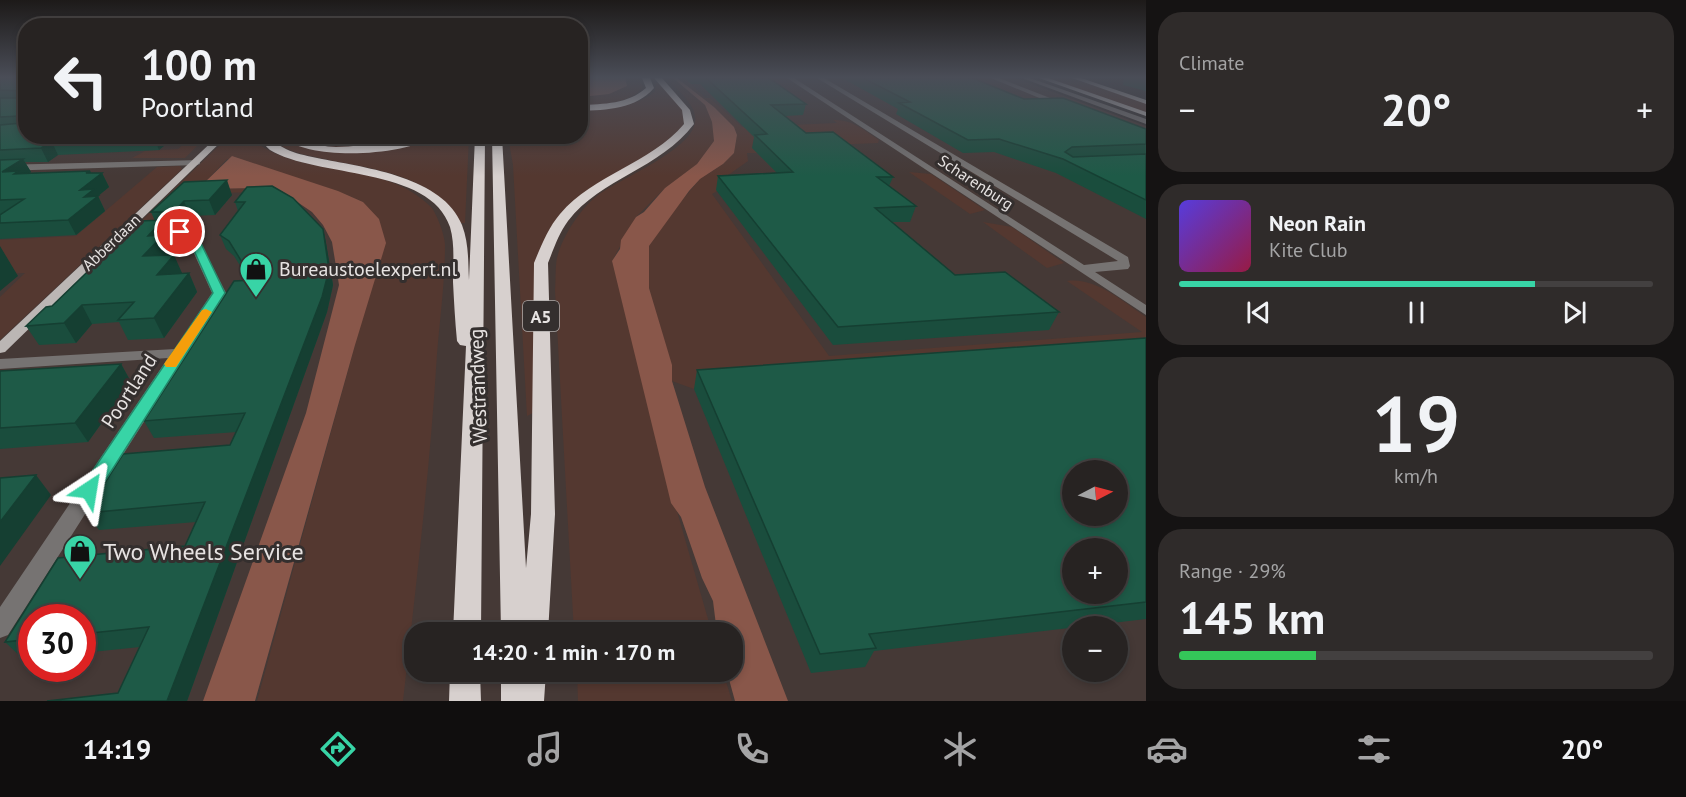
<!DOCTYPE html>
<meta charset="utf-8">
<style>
body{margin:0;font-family:"PT Sans",sans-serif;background:#2f2b2a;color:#f1f3f6;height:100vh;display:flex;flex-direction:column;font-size:22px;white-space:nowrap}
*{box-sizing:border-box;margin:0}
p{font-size:20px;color:#a4a4a5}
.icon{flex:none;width:33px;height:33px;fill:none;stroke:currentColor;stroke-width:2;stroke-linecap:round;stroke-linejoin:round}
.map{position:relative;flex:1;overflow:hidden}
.side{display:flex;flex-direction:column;gap:12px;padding:12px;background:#151313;width:540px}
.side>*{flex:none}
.guide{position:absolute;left:18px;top:18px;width:570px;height:126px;border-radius:24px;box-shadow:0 3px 9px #0003,0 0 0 2px #434040;background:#272322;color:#f1f3f6;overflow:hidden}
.needle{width:39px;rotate:84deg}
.fabs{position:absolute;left:1062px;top:460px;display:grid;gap:12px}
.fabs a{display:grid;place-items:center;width:66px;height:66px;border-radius:50%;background:#272322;box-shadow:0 3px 9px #0003,0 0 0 2px #434040;font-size:30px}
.speed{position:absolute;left:18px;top:604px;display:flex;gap:12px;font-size:30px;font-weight:700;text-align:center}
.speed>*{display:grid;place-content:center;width:78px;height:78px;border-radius:50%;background:#272322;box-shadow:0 3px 9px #0003,0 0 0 2px #434040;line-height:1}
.speed .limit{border:9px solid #d22;background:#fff;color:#111}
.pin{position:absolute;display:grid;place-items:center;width:51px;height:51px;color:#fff;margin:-26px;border:3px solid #fff;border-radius:50%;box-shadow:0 2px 6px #0007}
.me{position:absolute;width:66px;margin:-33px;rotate:33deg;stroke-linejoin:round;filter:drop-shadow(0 0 4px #0008)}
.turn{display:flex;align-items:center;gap:21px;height:126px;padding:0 24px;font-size:27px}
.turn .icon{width:78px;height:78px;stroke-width:2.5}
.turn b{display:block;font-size:42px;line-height:51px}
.big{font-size:45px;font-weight:700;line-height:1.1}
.side .tile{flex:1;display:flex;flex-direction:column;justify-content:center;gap:9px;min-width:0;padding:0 21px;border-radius:24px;background:#2f2b2a}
.side .dial{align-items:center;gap:0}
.dial b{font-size:78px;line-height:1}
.song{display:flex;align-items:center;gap:18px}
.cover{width:72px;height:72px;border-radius:9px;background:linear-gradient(135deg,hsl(250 70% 55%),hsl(340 70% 35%))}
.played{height:6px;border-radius:3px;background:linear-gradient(90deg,#38d4a6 75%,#434040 75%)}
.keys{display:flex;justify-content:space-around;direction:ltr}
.heat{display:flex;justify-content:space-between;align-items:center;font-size:33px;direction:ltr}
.charge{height:9px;border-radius:4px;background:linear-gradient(90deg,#34c759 29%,#434040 0)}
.trip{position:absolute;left:404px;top:622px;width:339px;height:60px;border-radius:24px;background:#272322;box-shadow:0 3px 9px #0003,0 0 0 2px #434040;font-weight:700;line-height:60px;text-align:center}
.tabs{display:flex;height:96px;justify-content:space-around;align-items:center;background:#100e0e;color:#a4a4a5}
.tabs .icon{width:42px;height:42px}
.tabs .current{color:#38d4a6}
.tabs b{font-size:27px;color:#f1f3f6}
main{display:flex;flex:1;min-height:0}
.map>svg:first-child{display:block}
.built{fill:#453936;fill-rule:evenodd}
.green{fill:#543830}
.water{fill:#89574a}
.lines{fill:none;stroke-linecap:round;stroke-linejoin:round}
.minor{fill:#767372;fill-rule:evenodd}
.major{fill:#bbb6b4;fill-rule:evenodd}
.highway{fill:#d7d0ce;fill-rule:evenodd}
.wall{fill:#1a4d3d}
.shaded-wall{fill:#153f32}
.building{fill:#1e5a47;stroke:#153f32;stroke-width:1.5;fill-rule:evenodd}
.route{fill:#38d4a6;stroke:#248a6c;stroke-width:1.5}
.slow{fill:#f59e0b}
.labels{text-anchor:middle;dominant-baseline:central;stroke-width:6;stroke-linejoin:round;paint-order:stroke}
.far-street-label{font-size:16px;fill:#e7e3e2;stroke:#342f2e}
.shield{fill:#342f2e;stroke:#b1adac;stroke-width:1.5}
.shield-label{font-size:18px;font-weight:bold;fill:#e7e3e2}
.poi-label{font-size:20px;fill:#e7e3e2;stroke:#342f2e;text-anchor:start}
.street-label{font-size:20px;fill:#e7e3e2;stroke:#342f2e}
.near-poi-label{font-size:24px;fill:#e7e3e2;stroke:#342f2e;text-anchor:start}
</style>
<main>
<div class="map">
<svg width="1146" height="701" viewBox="0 0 1146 701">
<rect width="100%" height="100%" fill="#342f2e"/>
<path class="built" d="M0,78L26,136H580L581,78H1015L1146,126V701H0ZM1072,471H1118V516H1072ZM1072,549H1118V594H1072ZM32,618H82V669H32ZM1072,627H1118V672H1072ZM414,633H732V672H414Z"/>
<path class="green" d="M581,78H639L643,87C630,104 601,105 581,106Z
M665,78H673L705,105L712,122L714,141L697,164L665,188L636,217L612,261L664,466L712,633H574L555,290C556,280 555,268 557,258C562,237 580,209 597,196C619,179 692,150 695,122C698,105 676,89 665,78Z
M677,78H685L705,98H710L742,127L837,123L833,120C852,119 864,130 879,140L878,143L753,148L758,153H747L748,161L724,178L717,191L712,194L829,356L1142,332L1067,281C1096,277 1123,302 1146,317V355L694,389L672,381V369L649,288V246L673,211L700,179L723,164L734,153L737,135L734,127L714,107Z
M1047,78H1071L1146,103V113Z
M656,83H661C670,93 686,107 684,122C680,147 619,168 600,183C580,198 563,220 545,238L533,413L527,416L513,165L508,137L580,136L581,109C604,106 637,109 655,91Z
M192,137H208L204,141L196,142L200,143L185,158H132L145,151L178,149Z
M228,137H253L255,142C307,179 385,160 431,207C437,214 445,236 445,245C445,281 440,318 437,354C430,470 416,585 403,701H257L355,345L363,202C335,189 307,181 277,172C259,167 246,159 227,159L204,183L206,189L258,188L254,192L187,194L155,228L140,222Z
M270,137H281L292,144L312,149L417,143L436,137H469L465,223H461C430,172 373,170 320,158C302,154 283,151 270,137Z
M296,137H419C390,144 321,155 296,137Z
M180,166L182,169L0,340V297L25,273L0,274V240L76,236L157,167Z
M909,172L931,174L985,210L970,214Z
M983,222L1012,227L1064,263L1047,268Z
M577,672H723L732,701H578Z"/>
<path class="water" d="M580,78H625L627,86L609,94L581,97Z
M673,78H677L714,107L734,127L737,135L734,153L723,164L700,179L689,191L649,246V288L672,365V381L705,487L788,701H735L727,672H732V633H717L713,601L702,578L681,517L671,503L612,261L620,249L621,240L636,217L644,212L665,188L697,164L714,141L712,122L705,105Z
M232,156L338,191L363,202L379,219L386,243L355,345L255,701H203L306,413L339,285L332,242L323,225L312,212L287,195L258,188L206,189L204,183Z"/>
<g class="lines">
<path class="minor" d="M787,78H794L1084,265L1118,261L817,78H824L1128,257L1130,266L1128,269L1095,272L1146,305V315Z
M991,78H999L1068,105L1061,107Z
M1022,78H1030L1146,119V124Z
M200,160V164L197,165L0,171V165Z
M180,229L196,234L226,293L8,635L0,638V607L168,358L0,369V359L175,349L212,293L187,238C174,234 155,241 144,233L150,230Z"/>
<path class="major" d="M1039,78H1048L1146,112V116Z
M1072,78H1081L1146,100V104Z
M218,136H227L5,352L0,353V341Z"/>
<path class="highway" d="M642,78H650L654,88C636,109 607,110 580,111V105C604,104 628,104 646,88Z
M654,78H662L690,110L694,124C660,169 601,178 568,221C559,233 554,248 548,263L555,514L548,633H501L492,136H502L526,568L531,514L534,263C541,246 548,228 560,214C594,174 650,164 684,124L682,110Z
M258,136H269C282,152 303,155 322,159C367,168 443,177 462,225C469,243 468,262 469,280L475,136H485L481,633H453L466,346L460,345L457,341C455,321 454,301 453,282C453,263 455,244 450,227C430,166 316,178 270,150C266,147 262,141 258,136Z
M281,136C299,136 314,147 336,147C369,147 401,136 434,136C405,156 308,162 281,136Z
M450,672H480L481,701H449Z
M501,672H546L544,701H501Z"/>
</g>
<path class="wall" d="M0,78H26V136H176L159,150L58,155L48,162H25L31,172L29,173L90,171L91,173H102L109,187L98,196L105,211L76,235L0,239Z
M685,78H763L806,104L803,115L785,116L806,133L893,177L889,186L916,206L910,222H892L955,275L1059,312L1049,330L833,345L716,190L718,176L777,173L752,148L754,137L700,84H691Z
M842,78H972L1024,99L1146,129V219L1056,173L994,152L963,153L896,114L898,109Z
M1124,78H1146V91L1123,85Z
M184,182L232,195L215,215L190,216L180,227H166L170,237L166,242L171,252L168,255L182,273L181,274L189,273L197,292L164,338L128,340L119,322L92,324L76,343L39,345L26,326L52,306L155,221L151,212Z
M272,186L293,198L323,229L326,243L333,285L327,312L187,701H47L118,693L140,647L82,653V618H32V658L23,659L5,642L58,558L185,546L196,522L99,530L86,513L123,454L230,445L237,432L154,438L144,421L234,281L249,280L234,256L226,249L220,235L238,211L235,202L247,187Z
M1146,338V619L874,651L865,667L811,673L694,389L697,370Z
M121,364L131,382L88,442L0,449V371Z"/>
<path class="shaded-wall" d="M155,136H176L159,150L154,138Z
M52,142L58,155L48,162L41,148Z
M23,159L31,172L22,178L2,172Z
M90,171L94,180L102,173L109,187L98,196L105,211L76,235L68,220L86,173Z
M227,180L232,195L215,215L209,200Z
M184,201L190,216L180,227L174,212Z
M163,220L170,237L166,242L171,252L152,274L143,256L148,236Z
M323,229L326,243L333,285L327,312L187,701H167Z
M0,246L18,276L0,291Z
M174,255L182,273L166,294L157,275Z
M189,273L197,292L164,338L154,318Z
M82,305L92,324L76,343L64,323Z
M121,364L131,382L88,442L75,423Z
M36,475L51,495L0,566V522Z"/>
<path class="building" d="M0,78H26V136H155L154,138L52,142L41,148L0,150V125L21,123L20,116L0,117V98H20L22,91L0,90Z
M706,78H769L806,104L771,105L806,133L833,132L893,177H877L916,206L875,208L955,275L1005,272L1059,312L838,327L718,176L793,172L755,135L767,134Z
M863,78H972L1024,99L1063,98L1146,129V144L1072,147L1065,152L1073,157L1146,154V200L1063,159L999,139L968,140L899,103L910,102Z
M23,159L2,172L18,171L14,174L90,171L86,173H102L80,190L94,189L84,197L98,196L68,220L0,223V215L24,199L0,200V160Z
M227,180L209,200L184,201L174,212H151L184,182Z
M272,186L293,198L323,229L329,270L322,297L167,701H47L118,693L149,627L82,634V618H32V639L5,642L58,558L185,546L205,502L86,513L123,454L230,445L245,413L144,421L234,281L253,280L229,241L220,235L245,202H235L247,187Z
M163,220L148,236L163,235L143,256L174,255L157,275L189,273L154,318L118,320L134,302L82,305L64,323L26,326L46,307L52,306L140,221Z
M1146,338V602L869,634L876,648L820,654L697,370ZM1072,471H1118V516H1072ZM1072,549H1118V594H1072Z
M121,364L75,423L0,428V371Z
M36,475L0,522V478Z"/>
<linearGradient id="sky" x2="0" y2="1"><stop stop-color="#1d1a19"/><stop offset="0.44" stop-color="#4a4d57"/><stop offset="1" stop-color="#4a4d57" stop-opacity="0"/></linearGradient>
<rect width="1146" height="176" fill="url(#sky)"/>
<path class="route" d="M177,229L196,233L225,293L96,495L89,497L83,495L80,490L83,485L213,293L188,237L177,234Z"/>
<path class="slow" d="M206,309L212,312L176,367H166L164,364L166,361L202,310Z"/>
<defs>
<symbol id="shop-pin" viewBox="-11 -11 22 30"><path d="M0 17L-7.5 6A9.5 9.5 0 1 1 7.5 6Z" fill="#38d4a6" stroke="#342f2e"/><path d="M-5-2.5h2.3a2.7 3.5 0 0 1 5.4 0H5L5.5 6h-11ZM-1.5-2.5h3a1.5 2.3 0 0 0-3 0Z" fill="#111"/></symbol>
</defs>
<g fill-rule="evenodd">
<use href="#shop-pin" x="237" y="250" width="38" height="52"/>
<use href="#shop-pin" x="61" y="532" width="38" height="52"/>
</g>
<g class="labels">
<g class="far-street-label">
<text transform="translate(976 182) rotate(33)">Scharenburg</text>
<text transform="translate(111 242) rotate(-44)">Abberdaan</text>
</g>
<rect class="shield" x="523" y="301" width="36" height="30" rx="4.5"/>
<g class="shield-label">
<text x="541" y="316">A5</text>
</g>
<g class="poi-label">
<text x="279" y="269">Bureaustoelexpert.nl</text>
</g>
<g class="street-label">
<text transform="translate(478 386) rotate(-92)">Westrandweg</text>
<text transform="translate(129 391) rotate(-57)">Poortland</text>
</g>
<g class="near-poi-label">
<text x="103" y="551">Two Wheels Service</text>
</g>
</g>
</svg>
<div class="fabs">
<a><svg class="needle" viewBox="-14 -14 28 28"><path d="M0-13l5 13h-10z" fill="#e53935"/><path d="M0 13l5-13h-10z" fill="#a4a4a5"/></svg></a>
<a>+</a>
<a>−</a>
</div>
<div class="speed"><div class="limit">30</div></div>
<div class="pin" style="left:180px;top:232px;background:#d93025"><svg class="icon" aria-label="arrive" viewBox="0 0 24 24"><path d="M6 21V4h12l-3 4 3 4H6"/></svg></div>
<svg class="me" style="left:89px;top:490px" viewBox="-20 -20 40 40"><path d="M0-17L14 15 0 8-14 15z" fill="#38d4a6" stroke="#fff" stroke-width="4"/></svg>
<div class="trip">14:20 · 1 min · 170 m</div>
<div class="guide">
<div class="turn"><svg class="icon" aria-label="left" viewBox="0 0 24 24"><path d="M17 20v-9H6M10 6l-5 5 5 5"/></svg><div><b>100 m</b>Poortland</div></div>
</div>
</div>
<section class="side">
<div class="tile"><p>Climate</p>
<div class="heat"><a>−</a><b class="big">20°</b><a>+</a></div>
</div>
<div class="tile">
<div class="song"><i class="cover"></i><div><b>Neon Rain</b><p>Kite Club</p></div></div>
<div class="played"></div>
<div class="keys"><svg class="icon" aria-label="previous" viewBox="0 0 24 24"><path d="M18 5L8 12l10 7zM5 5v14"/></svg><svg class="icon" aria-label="pause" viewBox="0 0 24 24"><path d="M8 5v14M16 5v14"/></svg><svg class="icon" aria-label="next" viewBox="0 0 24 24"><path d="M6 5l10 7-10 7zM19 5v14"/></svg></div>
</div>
<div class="tile dial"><b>19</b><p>km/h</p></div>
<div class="tile"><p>Range · 29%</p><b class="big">145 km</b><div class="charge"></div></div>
</section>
</main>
<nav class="tabs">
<b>14:19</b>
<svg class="icon current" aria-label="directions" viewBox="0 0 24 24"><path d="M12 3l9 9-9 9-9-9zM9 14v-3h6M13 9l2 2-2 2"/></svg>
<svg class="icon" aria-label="music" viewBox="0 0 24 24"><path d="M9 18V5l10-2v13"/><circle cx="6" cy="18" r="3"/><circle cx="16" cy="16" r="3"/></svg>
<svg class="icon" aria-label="phone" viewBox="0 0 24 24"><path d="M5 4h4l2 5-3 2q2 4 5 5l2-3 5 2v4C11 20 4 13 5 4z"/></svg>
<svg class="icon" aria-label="climate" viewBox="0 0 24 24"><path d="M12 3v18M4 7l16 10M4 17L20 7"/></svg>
<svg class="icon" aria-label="car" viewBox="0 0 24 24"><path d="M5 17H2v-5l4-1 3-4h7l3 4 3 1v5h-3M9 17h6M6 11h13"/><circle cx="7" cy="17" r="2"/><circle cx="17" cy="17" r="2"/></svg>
<svg class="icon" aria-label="filters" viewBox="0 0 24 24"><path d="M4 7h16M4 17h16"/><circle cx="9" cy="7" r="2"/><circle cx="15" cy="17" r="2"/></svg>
<b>20°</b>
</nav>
